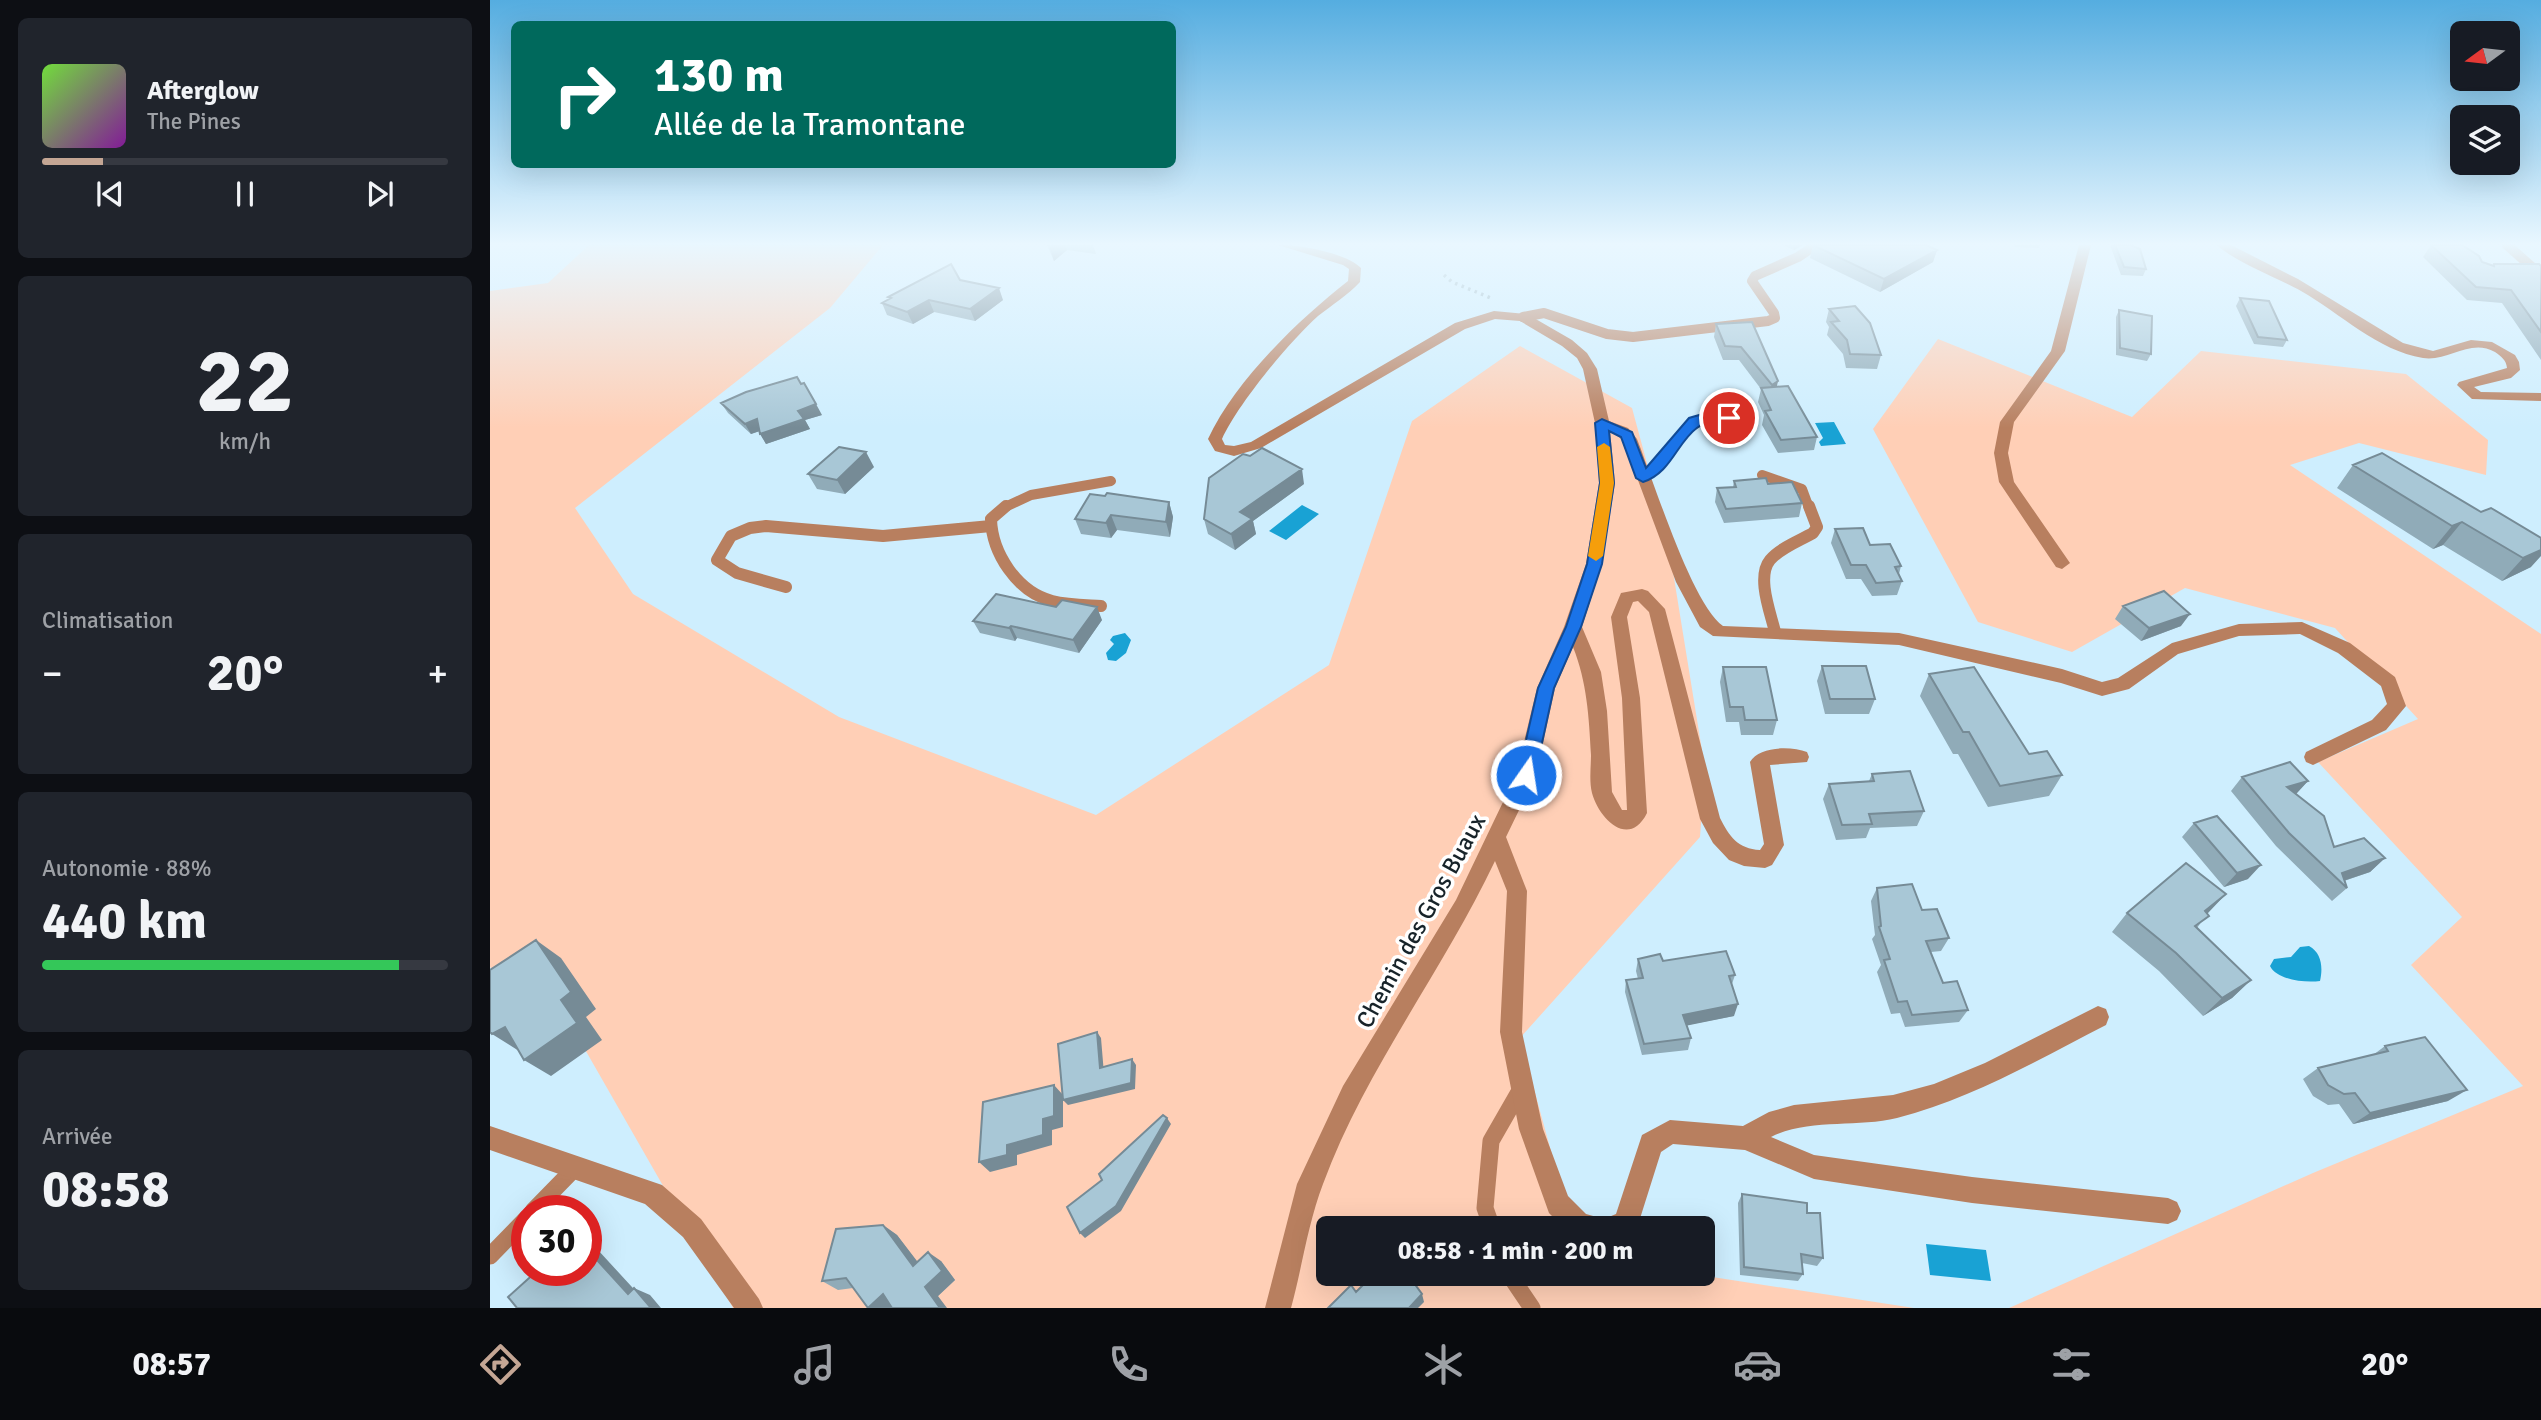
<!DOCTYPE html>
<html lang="fr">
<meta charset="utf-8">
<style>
body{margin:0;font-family:Signika,sans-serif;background:#20242c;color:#f1f3f6;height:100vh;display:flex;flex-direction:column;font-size:26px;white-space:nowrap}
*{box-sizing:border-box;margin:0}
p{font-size:23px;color:#9ea1a6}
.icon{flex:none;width:38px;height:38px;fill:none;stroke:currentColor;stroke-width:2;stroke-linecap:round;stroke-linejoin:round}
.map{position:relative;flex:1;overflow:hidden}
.drawer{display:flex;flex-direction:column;gap:18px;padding:18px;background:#0d0f14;width:490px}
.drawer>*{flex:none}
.top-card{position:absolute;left:21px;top:21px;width:665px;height:147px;border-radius:10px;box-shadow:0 7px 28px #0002;background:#00695c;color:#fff;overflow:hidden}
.needle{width:46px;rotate:255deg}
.fabs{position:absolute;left:1960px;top:21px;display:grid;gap:14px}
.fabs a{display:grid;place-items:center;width:70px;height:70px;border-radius:10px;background:#171b24;box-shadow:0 7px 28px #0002;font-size:35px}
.speed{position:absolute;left:21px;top:1195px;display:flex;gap:14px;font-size:35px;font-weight:700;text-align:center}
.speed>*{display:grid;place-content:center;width:91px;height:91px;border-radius:50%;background:#171b24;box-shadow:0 7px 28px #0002;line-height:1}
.speed .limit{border:10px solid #d22;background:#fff;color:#111}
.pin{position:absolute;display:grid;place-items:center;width:60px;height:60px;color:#fff;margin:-30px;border:4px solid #fff;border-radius:50%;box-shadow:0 2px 7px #0007}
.me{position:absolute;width:77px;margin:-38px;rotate:13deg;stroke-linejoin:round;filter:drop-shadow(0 0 5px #0008)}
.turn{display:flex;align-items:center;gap:24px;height:147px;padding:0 28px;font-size:32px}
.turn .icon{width:91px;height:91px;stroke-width:2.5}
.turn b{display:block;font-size:49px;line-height:60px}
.big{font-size:52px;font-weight:700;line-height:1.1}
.drawer .widget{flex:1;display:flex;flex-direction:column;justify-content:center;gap:10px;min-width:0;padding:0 24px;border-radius:10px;background:#20242c}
.drawer .dial{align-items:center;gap:0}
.dial b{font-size:91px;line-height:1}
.song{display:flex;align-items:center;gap:21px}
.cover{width:84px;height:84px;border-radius:10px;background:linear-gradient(135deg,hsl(100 70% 55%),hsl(290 70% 35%))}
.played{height:7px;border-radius:4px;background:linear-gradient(90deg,#c4a694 15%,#363941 15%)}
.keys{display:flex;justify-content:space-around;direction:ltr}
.heat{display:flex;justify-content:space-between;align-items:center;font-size:38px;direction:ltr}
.charge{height:10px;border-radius:5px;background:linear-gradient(90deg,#34c759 88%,#363941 0)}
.trip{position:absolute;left:826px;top:1216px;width:399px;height:70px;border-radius:10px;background:#171b24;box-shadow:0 7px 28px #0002;font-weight:700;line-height:70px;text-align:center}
.menu{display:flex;height:112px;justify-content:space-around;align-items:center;background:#090b0e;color:#9ea1a6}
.menu .icon{width:49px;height:49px}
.menu .active{color:#c4a694}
.menu b{font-size:32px;color:#f1f3f6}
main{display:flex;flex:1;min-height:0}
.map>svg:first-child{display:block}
.green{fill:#ffcfb6}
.water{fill:#19a2d4}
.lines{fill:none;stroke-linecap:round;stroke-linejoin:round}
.path{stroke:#94aebb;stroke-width:3.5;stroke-dasharray:2.5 4.5;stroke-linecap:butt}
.service-far2{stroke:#b87f5f;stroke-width:10}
.service-far1{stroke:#b87f5f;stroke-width:12}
.service{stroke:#b87f5f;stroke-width:17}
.minor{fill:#b87f5f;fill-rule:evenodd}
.wall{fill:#90abb8}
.shaded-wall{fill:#768b96}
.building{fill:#a8c7d6;stroke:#768b96;stroke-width:2}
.route{fill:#1a73e8;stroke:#114b97;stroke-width:2}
.slow{fill:#f59e0b}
.labels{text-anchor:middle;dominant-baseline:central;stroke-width:7;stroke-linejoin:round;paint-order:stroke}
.street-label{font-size:24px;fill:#172329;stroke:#fff}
</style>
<main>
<section class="drawer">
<div class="widget">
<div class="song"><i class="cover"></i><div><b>Afterglow</b><p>The Pines</p></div></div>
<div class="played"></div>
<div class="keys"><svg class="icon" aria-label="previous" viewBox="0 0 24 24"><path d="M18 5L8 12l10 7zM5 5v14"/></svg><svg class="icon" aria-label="pause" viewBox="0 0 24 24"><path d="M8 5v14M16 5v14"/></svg><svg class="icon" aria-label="next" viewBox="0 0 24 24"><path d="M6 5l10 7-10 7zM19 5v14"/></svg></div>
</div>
<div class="widget dial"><b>22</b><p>km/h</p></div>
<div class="widget"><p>Climatisation</p>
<div class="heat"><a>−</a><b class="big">20°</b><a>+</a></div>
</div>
<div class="widget"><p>Autonomie · 88%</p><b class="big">440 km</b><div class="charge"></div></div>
<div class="widget"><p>Arrivée</p><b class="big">08:58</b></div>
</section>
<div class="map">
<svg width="2051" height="1308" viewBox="0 0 2051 1308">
<rect width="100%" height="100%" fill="#ceeefe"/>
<path class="green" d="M99,245H393L340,308L85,508L143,594L349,717L606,815L839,665L922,421L1030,346L1142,408L1178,541L1215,769L1210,837L1030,1038L1082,1228H838V1274H1203L1424,1308H243L93,1046L0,967V291L58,283Z
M1448,339L1642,417L1711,351L1916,374L1998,440L1996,475L1869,443L1800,465L2051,634V1308H1519L1823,1173L2033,1086L1921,965L1972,917L1828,762L1928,719L1845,628L1695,588L1582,652L1488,622L1383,429Z"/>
<path class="water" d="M1344,422L1356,444L1331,446L1329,442L1333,438L1325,423Z
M812,505L829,514L796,540L779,531Z
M635,633L641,640L636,653L626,661L618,660L616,653L624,644L620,640L623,636Z
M1819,946C1832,953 1833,968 1830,981C1815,983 1787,980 1780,966L1784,959L1801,957L1810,947Z
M1436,1244L1496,1250L1501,1281L1440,1275Z"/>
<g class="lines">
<path class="path" d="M954,275L962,282L1001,298"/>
<path class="service-far2" d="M2017,245L2043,268L2034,271
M1033,317L1054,313L1117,334L1143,337L1278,321L1285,318L1284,313L1262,281L1265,276L1308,257L1326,245
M1272,475L1312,489L1319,508
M1153,478C1182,450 1212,390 1256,431
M513,508L541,495L621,481"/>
<path class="service-far1" d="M516,506L501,519C502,553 527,592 562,601C578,605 595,605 611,606
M296,587L247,573L227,560L241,536L260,528L276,526L393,536L501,526
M1285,632C1281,614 1266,577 1280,560C1290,548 1309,541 1323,533L1327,527L1319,506"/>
<path class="service" d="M43,1211L85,1168
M1002,1228L995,1208L1001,1141L1032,1087
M0,1256L37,1218
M1019,1274L1042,1308"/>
<path class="minor" d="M788,245C809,244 856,253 871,268L870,282C858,295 842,305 828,316C799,342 748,404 732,439L735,445L744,446L761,442L965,323L1004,311L1037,314L1082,340L1097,353L1107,369L1119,421L1138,428L1147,439C1163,479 1202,605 1233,626L1409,633L1572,669L1612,682L1628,678L1682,643L1749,624L1812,622L1860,643L1905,677L1916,706L1896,730L1823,765L1816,762L1814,757L1816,752L1882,720L1897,704L1891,686L1848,653L1810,634L1749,636L1688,654L1639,689L1612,696L1571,683L1409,645L1223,636L1210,627L1186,582L1133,440L1120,431L1125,483L1112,564L1092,627L1111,672L1117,711L1122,792L1132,810H1137L1132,698L1121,617L1131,593L1152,589L1158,591L1175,609L1230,818C1239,836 1248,849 1270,850L1274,844L1260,762C1269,746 1301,746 1317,752L1319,757L1317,762L1280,765L1294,845L1282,865L1275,868L1254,866L1239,860L1223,843L1210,819L1159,612L1148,601L1143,602L1137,617L1150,698L1157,813C1139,849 1109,819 1102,793C1099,781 1101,766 1101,755C1099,717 1097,682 1083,647L1065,688L1046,775L1016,837L1037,891L1032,1032L1053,1129L1078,1196L1096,1214L1114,1219L1126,1214L1152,1135L1180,1120L1253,1126L1279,1112L1304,1105L1403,1095L1444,1084L1495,1063L1608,1006L1616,1009L1619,1017L1616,1025C1548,1060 1481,1099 1407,1118C1367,1128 1319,1118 1281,1137L1324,1155L1482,1177L1678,1198L1687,1202L1691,1211L1687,1220L1678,1224L1482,1203L1324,1179L1255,1150L1183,1144L1171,1152L1147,1228H1074L1059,1213L1029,1129L1010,1032L1017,891L1005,861C953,971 875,1070 833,1184C818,1223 812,1268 801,1308H775L807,1184L853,1086L966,900L1026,775L1047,688L1074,627L1096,564L1109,483L1105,423L1093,369L1087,358L1072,346L1030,321L1005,319L975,329L771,448L744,456L725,451L718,439C745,381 808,320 858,281L859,269L853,265Z
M1589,245H1601L1575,351L1524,422L1518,453L1524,482L1580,563L1572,569L1566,567L1509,482L1504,453L1510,422L1561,351Z
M1727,245H1741L1808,279L1913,343L1943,351L1981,340L2002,342L2025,355L2029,362L2030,370L2021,378L1984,387L1991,392L2051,393V401L1982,399L1967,385L1969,382L2017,368C2016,360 2012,357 2005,352C1980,338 1958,362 1933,358C1888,351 1850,313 1811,291C1788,278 1745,262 1727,245Z
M0,1126L172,1185L211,1219L269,1299L273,1308H244L193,1237L155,1204L0,1150Z"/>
</g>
<path class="wall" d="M557,245H603L606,254L577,250L564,261Z
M1293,245H1313L1304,250Z
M1323,245L1447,250L1443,262L1390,292L1320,258Z
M1524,245H1550L1549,248L1525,247Z
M1620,245H1641L1656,269L1653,276L1631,275Z
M1941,245L2003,266L2004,264L2051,266V360L2012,303L1977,300L1933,257Z
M470,280L513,300L485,321L444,312L423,324L397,315L392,303L399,299L398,297Z
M1750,298L1797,340L1793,347L1764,344L1746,306Z
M1339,309L1391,355L1387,369L1356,368L1353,354L1337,335L1339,327L1336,322Z
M1629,310L1661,354L1657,361L1626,355V317Z
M1262,322L1287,387L1327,437L1324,450L1288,453L1272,425L1274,415L1268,402L1271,389L1249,360H1233L1224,337L1226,324Z
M231,403L332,415L315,420L320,429L276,444L269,431L261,434L238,413Z
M1863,465L1991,512L2041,567L2012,581L1953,545L1943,549L1847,488Z
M384,467L355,494L327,489L318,474Z
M1244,481L1278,484L1312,503L1309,517L1234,523L1225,502L1227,488L1243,487Z
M814,484L763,521L766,534L745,550L718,534L714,519Z
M679,502L683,517L680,537L627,530L621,538L591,534L585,519Z
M1345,529L1380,545L1411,566L1409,574L1412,581L1407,595L1382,596L1371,579H1356L1341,543Z
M1633,606L1691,626L1651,641L1625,619Z
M566,607L612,620L589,653L527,638L525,641L490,633L483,621Z
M1332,666L1385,699L1379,714H1335L1327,681Z
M1233,667L1287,720L1283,735H1251L1249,722H1236L1230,682Z
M1439,674L1539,754L1572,775L1559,796L1498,807L1468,754H1463L1430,696Z
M1382,774L1434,811L1427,826L1380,828L1376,838L1346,840L1333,799L1339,784L1379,781Z
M1752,777L1818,781L1806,794L1844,847L1895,858L1880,872L1854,881L1857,888L1842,901L1786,846L1741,791Z
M1704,823L1758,879L1734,887L1692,837Z
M1387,888L1432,910L1459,938L1451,951L1441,952L1453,983L1478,1010L1469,1022L1415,1027L1410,1013L1401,1014L1387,972L1391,965L1382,939L1385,935L1381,901Z
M1637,913L1717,914L1707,928L1761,980L1742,998L1713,1016L1669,971L1622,932Z
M1148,959L1173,961L1245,975L1242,984L1244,1016L1197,1025L1201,1038L1198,1050L1152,1055L1135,992L1136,980L1148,979L1146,971Z
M1895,1046L1958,1101L1863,1124L1849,1104L1838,1105L1823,1096L1813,1079L1828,1068L1883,1055Z
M1252,1194L1317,1213L1333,1258L1327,1266L1312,1263L1313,1274L1308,1281L1250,1275L1248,1203Z
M393,1225L407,1235L427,1262L451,1261L465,1280L448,1296L401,1308H379L363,1288L348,1290L332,1281Z"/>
<path class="shaded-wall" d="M563,245H575L577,250L564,261L560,248Z
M1305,245H1313L1304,250Z
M1447,250L1443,262L1390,292L1394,279Z
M509,288L513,300L485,321L480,309Z
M439,300L444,312L423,324L417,312Z
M1288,381L1285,395L1279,399L1282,385Z
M326,404L332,415L315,420L320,429L276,444L270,434L308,411Z
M267,419L273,430L261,434L255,424Z
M376,452L384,467L355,494L347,480Z
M812,469L814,484L763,521L766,534L745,550L741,534L750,512Z
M679,502L683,517L680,537L676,522Z
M621,515L627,530L621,538L616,523Z
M1972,522L1953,545L1943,549L1962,526Z
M2051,550V556L2041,567L2012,581L2033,558Z
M607,607L612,620L589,653L583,640Z
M1700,614L1691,626L1651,641L1659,628Z
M521,626L527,638L525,641L519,628Z
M1818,781L1806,794L1797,787Z
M1895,858L1880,872L1850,882L1852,873Z
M1771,865L1758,879L1734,887L1747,873Z
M1736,894L1718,913L1697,929L1715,911Z
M46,940L71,958L106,1009L96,1017L112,1040L61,1076L34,1060L71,1000Z
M1761,980L1742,998L1713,1016L1732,998Z
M1248,1004L1244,1016L1190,1027L1193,1015Z
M15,1027L29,1051L2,1034Z
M607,1032L611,1038L614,1074L610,1068Z
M642,1059L646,1065L645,1089L578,1105L573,1100Z
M564,1085L573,1095V1127L562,1130V1145L527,1155V1165L500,1172L489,1162L517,1145L553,1119Z
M1977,1090L1958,1101L1863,1124L1880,1113Z
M677,1118L681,1124L631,1211L595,1238L590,1233Z
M393,1225L407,1235L437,1274L423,1266Z
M96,1237L153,1299L144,1288L160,1295L171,1308H161L138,1294L96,1248Z
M438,1252L451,1261L465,1280L448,1296L457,1308H450L435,1287Z
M393,1294L407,1302L401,1308H378Z
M932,1294L934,1302L928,1308H919Z"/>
<path class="building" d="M1323,245H1436L1447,250L1394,279Z
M1625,245H1641L1650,249L1656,269L1634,267Z
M1941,245H1972L1989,256L1992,262L2004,266V264H2049L2051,266V332L2021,290L1986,287Z
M461,264L470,280L509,288L480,309L439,300L417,312L392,303L401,298L398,297Z
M1750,298L1779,301L1797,340L1768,337Z
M1365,306L1380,323L1391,355L1360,354L1357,340L1341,322L1349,321L1339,309Z
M1629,310L1662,316L1661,354L1630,348Z
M1262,322L1288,381L1282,385L1251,347L1235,346L1226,324Z
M307,377L311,384L314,383L326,404L308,411L314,419L270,434L267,419L255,424L231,403L256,392Z
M1298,386L1327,437L1291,440L1275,411L1281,410L1271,388Z
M349,447L376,452L347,480L318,474Z
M772,448L812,469L750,512L762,519L741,534L714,519L719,478L753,454L760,456Z
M1892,453L1991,512L2001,508L2051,538V550L2033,558L1972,522L1962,526L1863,465Z
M1276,478L1278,484L1302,482L1312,503L1236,509L1227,488L1246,487L1244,481Z
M617,493L679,502L676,522L621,515L616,523L585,519L600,494L615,496Z
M1373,528L1380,545L1400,544L1411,566L1405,567L1412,581L1386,583L1376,565H1361L1345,529Z
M1674,591L1700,614L1659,628L1633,606Z
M506,594L566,607L572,600L607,607L583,640L521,626L519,628L483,621Z
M1332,666H1376L1385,699H1340Z
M1233,667H1276L1287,720H1255L1253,707H1240Z
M1484,667L1539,754L1557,751L1572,775L1510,786L1479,732H1473L1439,674Z
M1800,762L1818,781L1797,787L1834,816L1844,847L1874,838L1895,858L1852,873L1857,888L1799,833L1752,777Z
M1420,771L1434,811L1379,814L1382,824L1352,825L1339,784L1384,781L1382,774Z
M1727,816L1771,865L1747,873L1704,823Z
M1696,863L1736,894L1715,911L1719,916L1705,926L1761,980L1732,998L1686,953L1637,913Z
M1422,884L1432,910L1447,909L1459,938L1436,941L1453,983L1467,981L1478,1010L1422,1015L1417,1001L1408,1002L1394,960L1400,959L1389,927L1391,926L1387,888Z
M46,940L81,992L71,1000L87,1023L34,1060L15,1027L2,1034L0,1032V970Z
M1236,951L1245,975L1239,976L1248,1004L1193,1015L1201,1038L1154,1044L1136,980L1153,978L1148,959L1170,954L1173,961Z
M607,1032L610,1068L642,1059L641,1083L573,1100L568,1044Z
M1935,1037L1977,1090L1880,1113L1865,1093L1854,1094L1838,1085L1828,1068L1898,1051L1895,1046Z
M564,1085V1116L553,1119V1135L517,1145V1155L489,1162L493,1102Z
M673,1115L677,1118L626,1206L590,1233L577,1207L612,1180L609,1174Z
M1252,1194L1317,1203V1213H1330L1333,1258L1311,1254L1313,1274L1254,1267Z
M393,1225L423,1266L438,1252L452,1271L435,1287L450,1308H402L393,1294L378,1308L356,1278L332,1281L346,1229Z
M96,1248L138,1294L144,1288L161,1308H27L18,1297L48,1270H96Z
M884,1274H921L923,1276L921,1279L932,1294L919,1308H838L861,1285L866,1292Z"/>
<linearGradient id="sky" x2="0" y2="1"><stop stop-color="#55ade0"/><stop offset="0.57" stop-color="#e9f7ff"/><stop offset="1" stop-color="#e9f7ff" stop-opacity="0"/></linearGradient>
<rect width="2051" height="428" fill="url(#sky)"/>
<path class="route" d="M1223,411L1243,415L1245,418L1239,422C1189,413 1192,470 1153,482L1146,478L1131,437L1119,431L1124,483L1112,564L1091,627L1064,688L1045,775L1043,780H1030L1028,775L1048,688L1076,627L1097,564L1110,483L1105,423L1112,419L1142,432L1156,468L1199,418Z"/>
<path class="slow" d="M1114,443L1120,447L1124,483L1113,556L1106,561L1098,556L1110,483L1107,447Z"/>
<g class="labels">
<g class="street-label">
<text transform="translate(931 921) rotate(-61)">Chemin des Gros Buaux</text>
</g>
</g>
</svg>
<div class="fabs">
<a><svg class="needle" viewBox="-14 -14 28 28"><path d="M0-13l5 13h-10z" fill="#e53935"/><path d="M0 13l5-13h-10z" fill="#9ea1a6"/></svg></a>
<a><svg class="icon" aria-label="layers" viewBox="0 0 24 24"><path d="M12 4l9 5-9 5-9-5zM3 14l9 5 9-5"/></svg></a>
</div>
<div class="speed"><div class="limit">30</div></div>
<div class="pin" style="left:1239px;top:418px;background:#d93025"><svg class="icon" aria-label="arrive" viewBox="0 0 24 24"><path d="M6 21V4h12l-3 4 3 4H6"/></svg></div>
<svg class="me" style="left:1036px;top:775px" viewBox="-20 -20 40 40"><circle r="17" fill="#1a73e8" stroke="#fff" stroke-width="3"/><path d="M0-11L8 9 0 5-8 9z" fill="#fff"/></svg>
<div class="trip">08:58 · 1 min · 200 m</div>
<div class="top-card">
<div class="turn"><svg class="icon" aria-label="right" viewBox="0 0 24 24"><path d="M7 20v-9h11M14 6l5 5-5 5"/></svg><div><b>130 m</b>Allée de la Tramontane</div></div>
</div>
</div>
</main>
<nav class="menu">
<b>08:57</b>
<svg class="icon active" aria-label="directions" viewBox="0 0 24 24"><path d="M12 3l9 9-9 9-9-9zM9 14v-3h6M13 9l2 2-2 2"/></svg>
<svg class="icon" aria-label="music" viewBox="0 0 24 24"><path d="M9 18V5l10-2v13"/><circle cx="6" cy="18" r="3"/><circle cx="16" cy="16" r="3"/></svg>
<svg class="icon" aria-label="phone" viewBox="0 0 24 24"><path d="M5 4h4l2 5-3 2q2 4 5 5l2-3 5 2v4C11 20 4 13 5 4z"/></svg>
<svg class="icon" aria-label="climate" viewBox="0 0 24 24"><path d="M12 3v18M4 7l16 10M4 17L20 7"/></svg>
<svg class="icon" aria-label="car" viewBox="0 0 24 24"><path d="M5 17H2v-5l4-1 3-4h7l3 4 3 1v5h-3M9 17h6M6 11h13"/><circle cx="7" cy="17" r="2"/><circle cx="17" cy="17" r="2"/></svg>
<svg class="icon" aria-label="filters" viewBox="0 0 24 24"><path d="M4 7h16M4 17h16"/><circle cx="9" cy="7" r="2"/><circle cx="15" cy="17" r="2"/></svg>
<b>20°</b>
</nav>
